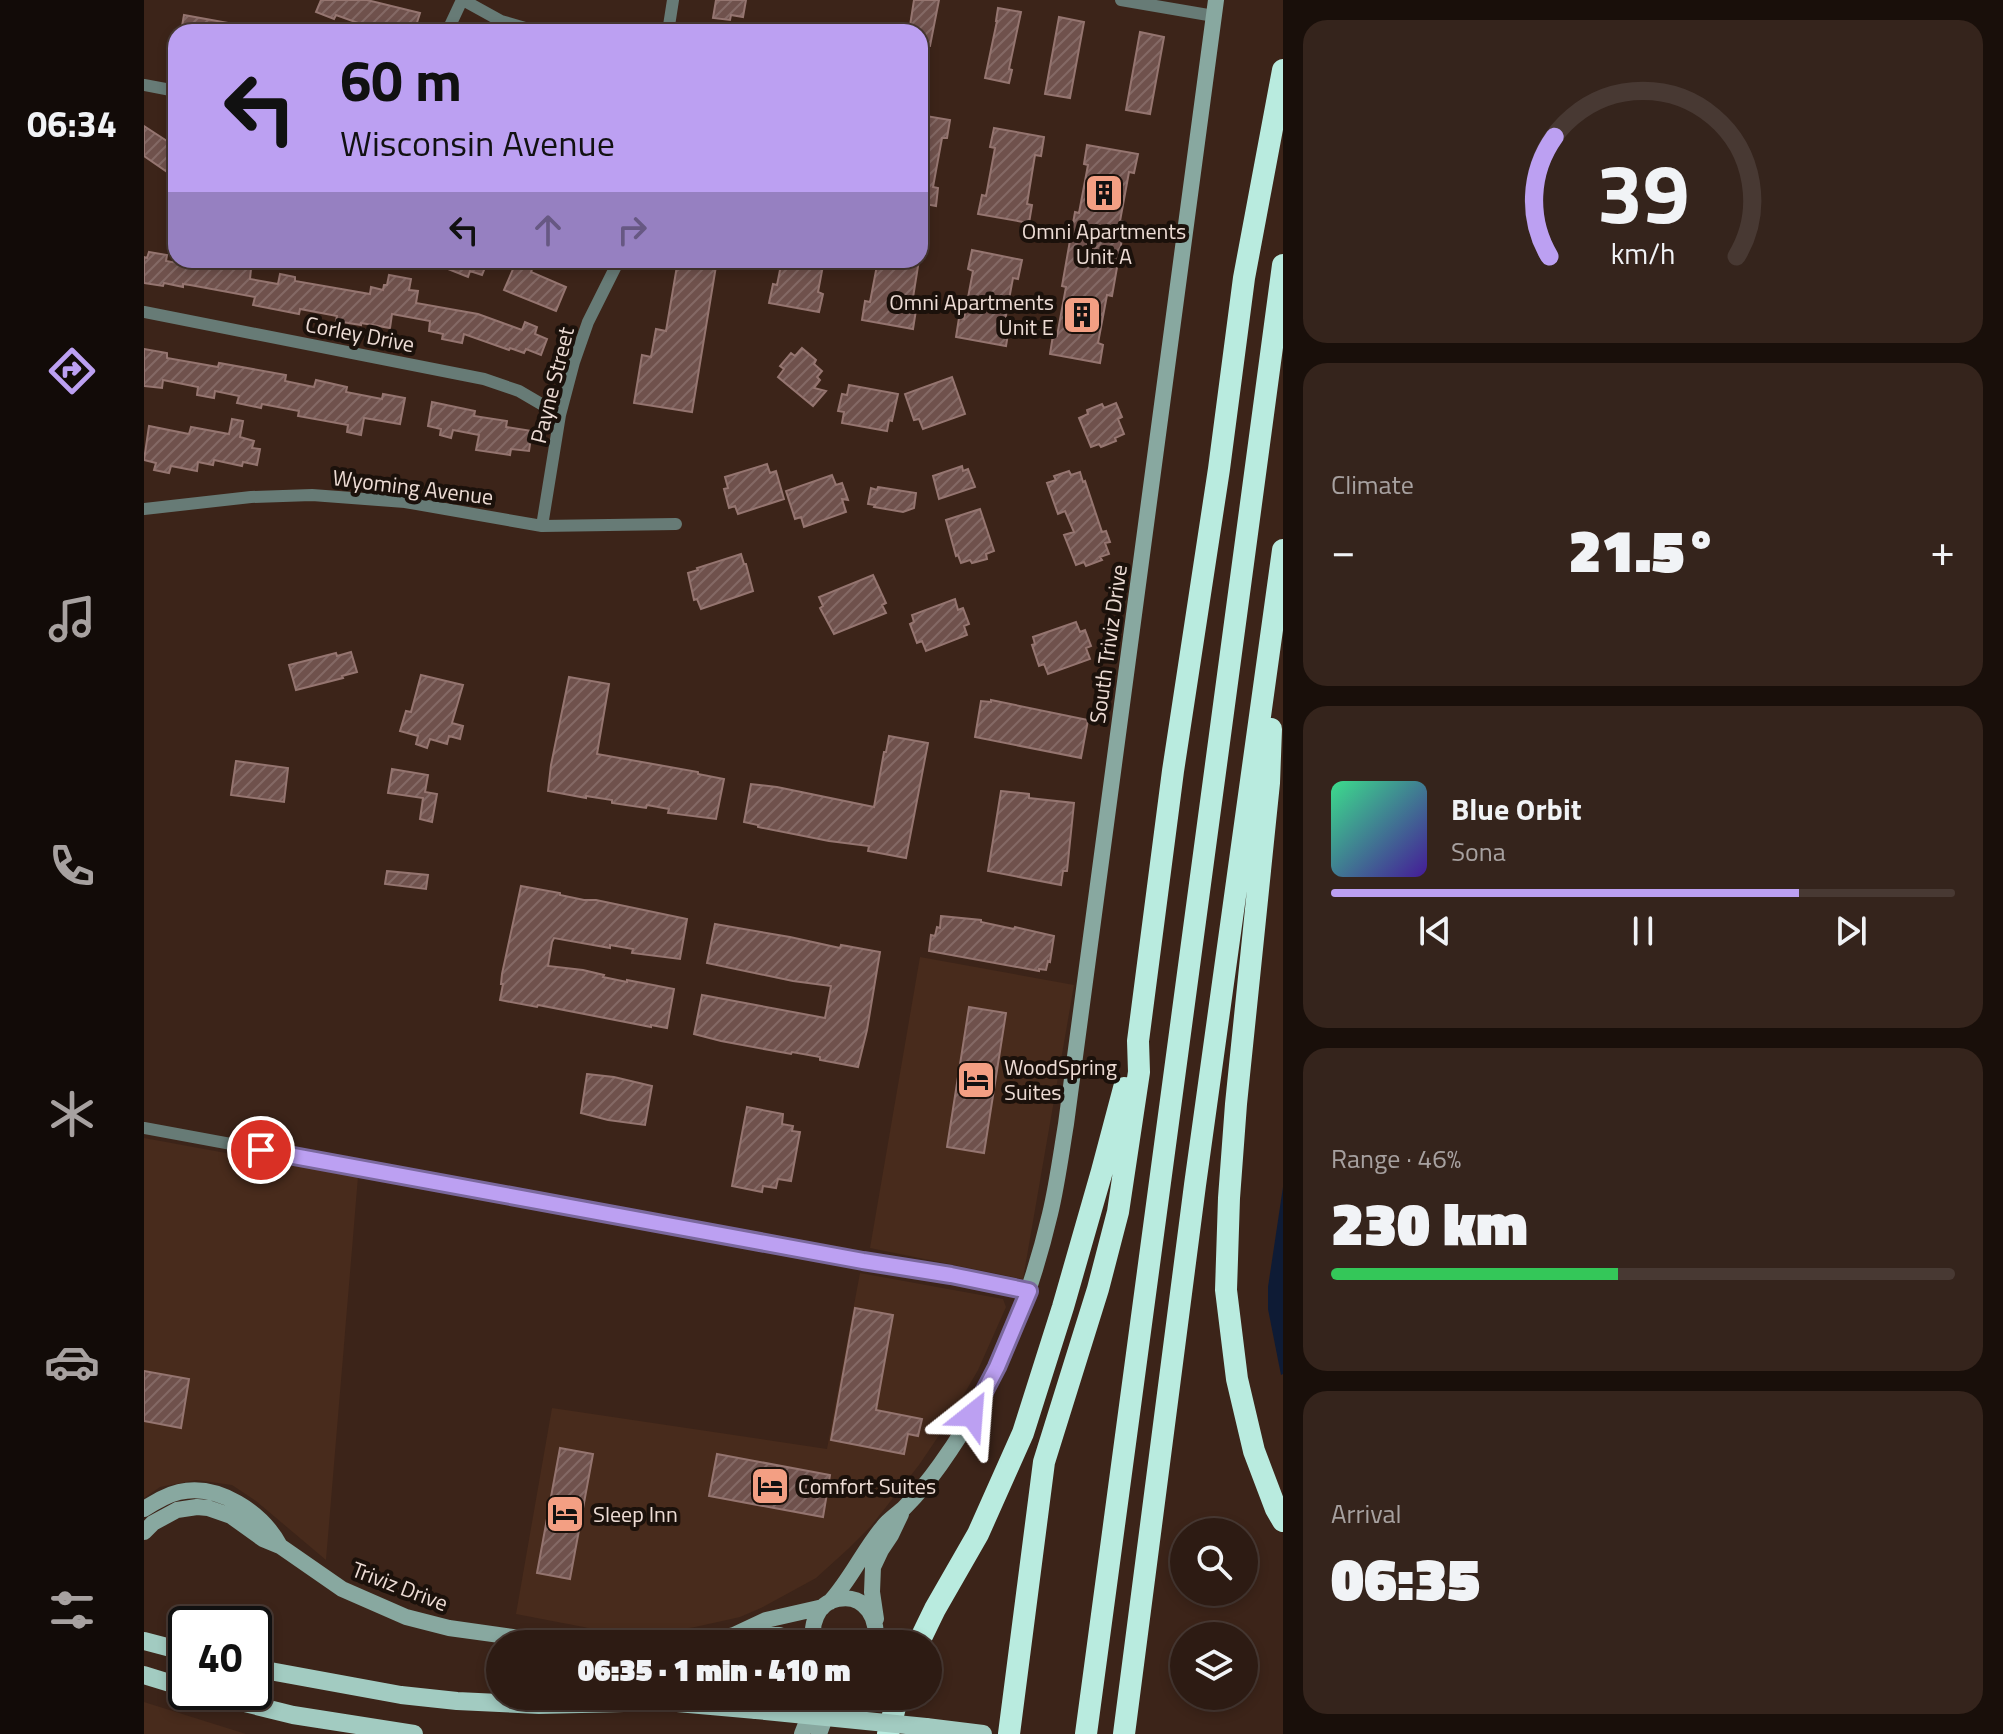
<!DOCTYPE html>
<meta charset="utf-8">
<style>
body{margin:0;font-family:"Titillium Web",sans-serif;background:#35241c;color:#f1f3f6;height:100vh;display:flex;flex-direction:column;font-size:30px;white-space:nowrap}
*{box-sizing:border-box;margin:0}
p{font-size:26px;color:#a7a1a0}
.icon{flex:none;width:44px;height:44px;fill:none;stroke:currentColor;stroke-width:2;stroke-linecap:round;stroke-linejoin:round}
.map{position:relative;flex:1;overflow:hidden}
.details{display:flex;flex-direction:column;gap:20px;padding:20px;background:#190f0a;width:720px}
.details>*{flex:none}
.hud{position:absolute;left:24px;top:24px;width:760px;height:244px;border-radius:24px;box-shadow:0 4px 12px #0003,0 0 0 2px #483933;background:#bca0f2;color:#111;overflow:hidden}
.tools{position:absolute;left:1026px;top:1518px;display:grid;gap:16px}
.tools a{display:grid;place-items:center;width:88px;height:88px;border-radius:50%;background:#2d1b13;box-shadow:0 4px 12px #0003,0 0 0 2px #483933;font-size:40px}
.speed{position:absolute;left:24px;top:1606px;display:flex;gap:16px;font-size:40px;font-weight:700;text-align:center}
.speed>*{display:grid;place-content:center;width:104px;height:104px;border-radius:50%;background:#2d1b13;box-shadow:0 4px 12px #0003,0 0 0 2px #483933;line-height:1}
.speed .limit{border:4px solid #111;border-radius:12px;background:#fff;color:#111}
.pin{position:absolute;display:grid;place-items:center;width:68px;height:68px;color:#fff;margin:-34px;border:4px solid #fff;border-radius:50%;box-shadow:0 2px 8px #0007}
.me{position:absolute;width:88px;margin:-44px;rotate:28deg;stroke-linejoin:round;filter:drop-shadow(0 0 6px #0008)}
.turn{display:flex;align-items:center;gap:28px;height:168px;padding:0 40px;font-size:36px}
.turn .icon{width:104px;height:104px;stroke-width:2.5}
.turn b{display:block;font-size:56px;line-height:68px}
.lanes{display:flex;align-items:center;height:76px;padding:0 40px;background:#0003;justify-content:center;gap:40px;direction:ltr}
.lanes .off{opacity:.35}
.big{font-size:60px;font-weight:800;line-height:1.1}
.details .widget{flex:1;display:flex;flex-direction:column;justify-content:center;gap:12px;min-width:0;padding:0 28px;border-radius:24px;background:#35241c}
.details .dial{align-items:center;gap:0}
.dial svg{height:208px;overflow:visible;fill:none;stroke:#483933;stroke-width:7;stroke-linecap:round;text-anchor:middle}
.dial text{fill:#f1f3f6;stroke:none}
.song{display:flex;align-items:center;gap:24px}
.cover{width:96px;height:96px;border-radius:12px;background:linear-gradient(135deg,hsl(150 70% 55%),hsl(260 70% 35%))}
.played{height:8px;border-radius:4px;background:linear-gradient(90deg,#bca0f2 75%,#483933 75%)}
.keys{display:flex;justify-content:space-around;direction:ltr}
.heat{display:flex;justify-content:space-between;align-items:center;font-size:44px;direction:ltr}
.charge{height:12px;border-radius:6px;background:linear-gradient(90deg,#34c759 46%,#483933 0)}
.trip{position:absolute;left:342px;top:1630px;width:456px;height:80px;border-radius:40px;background:#2d1b13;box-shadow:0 4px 12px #0003,0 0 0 2px #483933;font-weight:800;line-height:80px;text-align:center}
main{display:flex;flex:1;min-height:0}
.dock{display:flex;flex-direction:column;width:144px;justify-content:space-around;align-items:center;background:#120b08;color:#a7a1a0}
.dock .icon{width:56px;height:56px}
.dock .on{color:#bca0f2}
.dock b{font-size:36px;color:#f1f3f6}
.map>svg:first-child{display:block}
.built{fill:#482b1c}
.water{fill:#0e1b35}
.building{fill:url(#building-hatch);stroke:#957570;stroke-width:2}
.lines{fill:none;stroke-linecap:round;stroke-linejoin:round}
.street{stroke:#677b76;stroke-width:12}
.secondary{stroke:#88a8a0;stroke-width:16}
.primary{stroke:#a2cbc1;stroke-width:18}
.highway{stroke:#b9ebdf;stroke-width:22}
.primary-bridge{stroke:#a2cbc1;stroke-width:18}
.route-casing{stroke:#7a689d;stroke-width:20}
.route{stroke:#bca0f2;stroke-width:14}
.labels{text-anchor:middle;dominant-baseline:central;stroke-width:8;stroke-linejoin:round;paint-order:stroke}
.poi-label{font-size:22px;fill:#eddcd5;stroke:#1b110b;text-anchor:start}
.street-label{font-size:22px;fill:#eddcd5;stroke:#1b110b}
</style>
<main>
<nav class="dock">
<b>06:34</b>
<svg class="icon on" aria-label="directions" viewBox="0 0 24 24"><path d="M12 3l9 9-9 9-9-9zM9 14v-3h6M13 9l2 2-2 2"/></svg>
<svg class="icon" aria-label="music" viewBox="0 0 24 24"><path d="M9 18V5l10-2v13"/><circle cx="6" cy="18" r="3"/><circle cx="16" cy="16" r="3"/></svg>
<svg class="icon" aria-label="phone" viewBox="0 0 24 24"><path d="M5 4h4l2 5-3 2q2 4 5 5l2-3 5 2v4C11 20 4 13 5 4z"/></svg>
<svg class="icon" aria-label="climate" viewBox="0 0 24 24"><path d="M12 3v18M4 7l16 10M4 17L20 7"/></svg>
<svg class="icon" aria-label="car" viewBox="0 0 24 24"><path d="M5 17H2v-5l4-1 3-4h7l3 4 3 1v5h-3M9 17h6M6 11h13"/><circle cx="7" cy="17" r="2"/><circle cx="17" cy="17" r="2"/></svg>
<svg class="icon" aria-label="filters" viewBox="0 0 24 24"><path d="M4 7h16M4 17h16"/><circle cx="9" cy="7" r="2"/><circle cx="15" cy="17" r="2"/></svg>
</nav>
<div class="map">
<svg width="1139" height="1734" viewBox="0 0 1139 1734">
<defs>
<pattern id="building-hatch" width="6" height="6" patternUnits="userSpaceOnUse" patternTransform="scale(2)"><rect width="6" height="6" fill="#6f514c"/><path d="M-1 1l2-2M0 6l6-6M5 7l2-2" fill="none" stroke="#846965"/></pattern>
</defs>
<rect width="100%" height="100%" fill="#3c2419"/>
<path class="built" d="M776,957L930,985L879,1279L726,1248Z
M0,1138L214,1177L182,1560L112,1501L88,1485L52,1480L16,1487L0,1498Z
M716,1273L859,1299L862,1307L834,1370L804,1422L775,1465L727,1526L704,1549L672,1578L617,1608L596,1617L551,1627L512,1633H483L450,1629L372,1614L408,1408L683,1449Z
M0,1702L102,1734H0Z"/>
<path class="water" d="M1139,1187V1374L1137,1375L1124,1309V1287Z"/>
<path class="building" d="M177,0H223L276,13L270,32H239L192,15L190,19L172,12Z
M572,0H602L599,17L587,15L586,20L569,18Z
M770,0H795L786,46L776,45V32H765Z
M854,8L877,12L865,69L868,70L865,83L841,78L853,21H852Z
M40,15L101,26L100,32H37Z
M915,17L940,22L926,98L901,94Z
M996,32L1020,37L1006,114L982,110Z
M776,115L806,120L803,138H798L789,187L794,188L792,206L776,203Z
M0,126L23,141L25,139L32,144V178L0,156Z
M850,128L900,137L897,156L891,155L883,204L888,205L885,223L834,214L838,195L842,196L851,148L846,147Z
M943,145L994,154L990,173L985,172L976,221L981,222L968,296L963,295L954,343L959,345L956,363L906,354L909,335L913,336L922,287L918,286L931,212L935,213L944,165L940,164Z
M828,250L878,260L874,279L869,278L860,326L865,328L862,346L812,337L815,318L820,319L829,271L824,269Z
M5,252L23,255L22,261L57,267L58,260L107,269L106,279L134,284L136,274L151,277V281L226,294L227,287L239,290L240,285H243L245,275L267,279L265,290L274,291L272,303L334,314L378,330L381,322L393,327L391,334L403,339L397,355L382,349L380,353L366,348L365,350L320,334L318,343L298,339L299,334L285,331L286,321L248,314L246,328L217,323V325L192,321L193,316L156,309L155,314L109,305L111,297L46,285L39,284V287L20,283L19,286L0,283V257L3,258Z
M301,260H344L338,275L326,271L324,277L284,261Z
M373,260L389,267L387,272L422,287L412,311L360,290Z
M534,260H573L548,412L490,403L498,355L507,357L512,329L522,331Z
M638,260H680L674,292L679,294L675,312L625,303L629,284L633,285Z
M734,260H775L767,310H772L769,329L718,320L721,301L726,302Z
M658,348L672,360L670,364L678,371L673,377L676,380L670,388L682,391L669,406L634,377L640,369L636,366L647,353L651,356Z
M0,349L23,353V358L74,367L75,363L142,375L141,381L170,387L172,380L203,387L202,392L238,399L239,394L261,398L256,424L220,418L217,435L203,432L204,425L154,416L155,411L118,404L117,408L93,403L95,396L71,391L70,398L53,395L54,387L19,380L18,388L0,386Z
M808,377L821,414L779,429L775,419L770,420L761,394Z
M705,385L754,394L748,421L745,420L743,431L698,423L700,412L694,411L698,394L703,395Z
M288,402L331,411L330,416L363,421L362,427L388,431L385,451L367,449L366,455L332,450L335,435L309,430L307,438L296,435L297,429L284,426Z
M972,403L978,417L974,419L980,434L971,438L972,441L957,447L955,444L947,447L935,418L944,414L943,410L958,404L960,408Z
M88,419L99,421L96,437L110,441L108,448L116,449L113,465L99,462L98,466L70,460L69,465L54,462L53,471L27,466L25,473L10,470L12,463L0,460L5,426L45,434L47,427L85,434Z
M623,464L626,473L632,471L640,499L594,514L591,506L585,508L580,489L584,488L581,477Z
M818,466L819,471L824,469L831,487L795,499L789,476Z
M925,471L927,475L936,472L939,482L941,481L958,532L962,531L966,542L961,543L965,554L956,557L958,560L942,566L940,562L932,565L920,535L930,532L921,511L914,514L903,483L912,480L910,476Z
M688,475L692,485L698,483L704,500L698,499L702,512L660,527L657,517L651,519L642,491Z
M734,487L772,493L770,508L759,512L730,507L731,505L724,504L727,488L733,490Z
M836,509L850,551L842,554L843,559L828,563L826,560L817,563L814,555L812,556L802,520Z
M597,554L600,564H602L609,591L557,609L553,599L550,600L544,573L554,570L553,568Z
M729,575L742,603L738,605L742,613L690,634L676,608L679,606L675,597Z
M811,599L814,610L819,608L825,624L820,626L823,635L782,651L778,641L773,643L766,624L770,622L768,615Z
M932,622L936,632L941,630L947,646L942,648L946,659L904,674L900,664L895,666L888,645L891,644L889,637Z
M207,652L213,672L198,676L199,678L152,690L145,665L192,653L193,656Z
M277,675L319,685L308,723L319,726L316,739L305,736L303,744L286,739L283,748L272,744L274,736L256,731L262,711L267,712Z
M425,677L465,684L453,754L554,772V774L580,779L572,819L524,813L525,809L503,805L502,808L482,805L468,803V800L442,796V798L404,791L407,765Z
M847,700L944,720L937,758L831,737L837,701L847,702Z
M745,736L784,743L762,858L724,851L725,846L685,841L614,827V825L600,822L607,784L633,787L730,807L740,752H742Z
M92,761L144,768L140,802L87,795Z
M248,769L284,775L281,792L293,794L288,822L276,819L279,798L244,793Z
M857,791L885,794V798L930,803L923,871H919L917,885L844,871Z
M243,871L284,875L282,889L241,884Z
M377,886L416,893V895L440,900H452L543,919L536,959L488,953L489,949L466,945V948L410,938L408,942L404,966L439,970L460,975L459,977L483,982V980L530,989L523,1028L507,1025V1027L394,1005L393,1007L356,1000L359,984H357L358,974Z
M797,916L837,920V922L870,929L871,927L910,936L906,962L904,961L902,970L895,969V971L785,951L787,935L791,936L793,927L796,928Z
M571,924L646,937L696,948L697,945L736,952L723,1030L714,1067L676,1060V1057L648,1052L647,1054L577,1041L550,1034L558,995L681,1018L687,986L649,981L563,963Z
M825,1007L862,1013L840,1153L803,1147Z
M443,1074L470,1077L508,1086L501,1125L464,1120L437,1113Z
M603,1107L639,1114L638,1124L649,1126L648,1131L656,1132L647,1181L634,1179L632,1188L619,1186L618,1192L588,1186Z
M711,1308L749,1315L732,1410L778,1419L774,1436L764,1434L760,1454L687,1440Z
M0,1371L45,1379L37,1428L0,1421Z
M416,1448L449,1454L426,1579L393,1573Z
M573,1454L686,1475L679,1517L565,1496Z"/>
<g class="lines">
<path class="street" d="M319,0L357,21L395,32
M977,0L1070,16
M303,32L318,0
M524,32L529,0
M0,85L32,91
M0,312L340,379L375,391L416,415
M0,509L107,497L168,495L261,502L398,526L532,524
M398,526L416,415L430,362L444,322L475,260
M0,1128L719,1261L807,1275L885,1291"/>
<path class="secondary" d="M0,1509C11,1502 22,1495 35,1492C74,1483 118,1512 136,1546
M0,1532L9,1523L33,1510L53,1507L64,1508L87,1516L119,1539L136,1546L198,1589L262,1617L305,1628L420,1644
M686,1602C707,1579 719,1551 739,1527C745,1519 754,1514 761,1507C774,1494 786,1479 796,1465C850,1390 885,1303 906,1214C913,1185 917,1154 922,1124L1072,0
M732,1619L728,1592L729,1567L737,1550L747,1535L757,1514
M600,1634L635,1635L666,1644
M553,1644L590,1635L622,1620L679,1607
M671,1644C665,1626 673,1603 694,1599C721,1593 737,1621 730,1644
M658,1734L673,1696
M675,1734L689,1696"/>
<path class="primary" d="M0,1641L42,1652
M110,1668L257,1695L313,1701L395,1705L522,1702L612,1710
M0,1675L42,1688
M56,1692L149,1715L270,1734
M782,1727L839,1734"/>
<path class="highway" d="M1127,729L1125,783L1092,1104L1085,1198L1082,1290L1093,1379L1110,1451L1132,1509L1139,1521
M774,1644L791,1609L834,1534L879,1433L919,1307L958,1171L980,1088
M744,1734L754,1696
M865,1734L900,1462L954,1289L974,1212L995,1072L994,1041L1029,771L1075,469L1100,278L1139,70
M942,1734L1139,265
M980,1734L1051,1185L1139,550"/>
<path class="primary-bridge" d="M612,1710L782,1727"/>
</g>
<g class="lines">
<defs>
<path id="route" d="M117,1150L719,1261L807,1275L885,1291L853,1367L828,1415"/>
</defs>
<use href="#route" class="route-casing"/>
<use href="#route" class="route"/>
</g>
<defs>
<symbol id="building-square" viewBox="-11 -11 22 22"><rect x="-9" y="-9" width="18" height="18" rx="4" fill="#f39f83" stroke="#1b110b"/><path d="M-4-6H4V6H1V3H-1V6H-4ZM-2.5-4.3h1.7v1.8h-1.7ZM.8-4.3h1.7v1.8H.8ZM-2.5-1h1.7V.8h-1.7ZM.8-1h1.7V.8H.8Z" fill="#111"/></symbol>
<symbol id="hotel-square" viewBox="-11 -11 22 22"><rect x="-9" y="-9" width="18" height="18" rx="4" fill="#f39f83" stroke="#1b110b"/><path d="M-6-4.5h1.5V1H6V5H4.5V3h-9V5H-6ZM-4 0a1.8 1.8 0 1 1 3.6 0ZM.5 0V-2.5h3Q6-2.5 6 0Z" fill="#111"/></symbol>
</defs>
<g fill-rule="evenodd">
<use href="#building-square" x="938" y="171" width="44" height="44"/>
<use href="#building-square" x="916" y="293" width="44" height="44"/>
<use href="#hotel-square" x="810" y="1058" width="44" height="44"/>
<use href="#hotel-square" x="604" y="1464" width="44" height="44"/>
<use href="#hotel-square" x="399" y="1492" width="44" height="44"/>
</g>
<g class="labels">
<g class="poi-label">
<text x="960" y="231" text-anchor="middle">Omni Apartments<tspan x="960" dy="25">Unit A</tspan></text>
<text x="910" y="302" text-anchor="end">Omni Apartments<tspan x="910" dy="25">Unit E</tspan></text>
<text x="860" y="1067">WoodSpring<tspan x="860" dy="25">Suites</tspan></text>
<text x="654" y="1486">Comfort Suites</text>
<text x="449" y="1514">Sleep Inn</text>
</g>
<g class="street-label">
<text transform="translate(216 334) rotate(11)">Corley Drive</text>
<text transform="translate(408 385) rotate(-76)">Payne Street</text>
<text transform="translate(269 487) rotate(7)">Wyoming Avenue</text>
<text transform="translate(964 644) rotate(-82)">South Triviz Drive</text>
<text transform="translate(256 1586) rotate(21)">Triviz Drive</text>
</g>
</g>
</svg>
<div class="tools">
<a><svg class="icon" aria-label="search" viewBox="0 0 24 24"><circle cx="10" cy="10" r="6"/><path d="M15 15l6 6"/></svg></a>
<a><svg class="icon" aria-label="layers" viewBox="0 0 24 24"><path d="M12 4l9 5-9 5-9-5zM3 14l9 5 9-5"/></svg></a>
</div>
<div class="speed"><div class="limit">40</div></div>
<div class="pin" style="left:117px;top:1150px;background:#d93025"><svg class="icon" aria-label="arrive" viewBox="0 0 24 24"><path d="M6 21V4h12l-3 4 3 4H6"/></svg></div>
<svg class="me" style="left:828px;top:1415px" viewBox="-20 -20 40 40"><path d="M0-17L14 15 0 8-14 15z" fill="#bca0f2" stroke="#fff" stroke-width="4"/></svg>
<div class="trip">06:35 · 1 min · 410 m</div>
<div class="hud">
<div class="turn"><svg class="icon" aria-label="left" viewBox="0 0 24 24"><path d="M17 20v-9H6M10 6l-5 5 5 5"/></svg><div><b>60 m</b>Wisconsin Avenue</div></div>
<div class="lanes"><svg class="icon" aria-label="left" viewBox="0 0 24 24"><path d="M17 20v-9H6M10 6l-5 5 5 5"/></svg><svg class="icon off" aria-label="ahead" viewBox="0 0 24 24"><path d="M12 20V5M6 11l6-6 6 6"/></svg><svg class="icon off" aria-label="right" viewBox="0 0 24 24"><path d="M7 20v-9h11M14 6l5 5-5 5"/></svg></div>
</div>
</div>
<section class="details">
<div class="widget dial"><svg viewBox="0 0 100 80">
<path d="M14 69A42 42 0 1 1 86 69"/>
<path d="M14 69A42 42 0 0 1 16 23" stroke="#bca0f2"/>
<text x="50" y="56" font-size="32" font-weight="700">39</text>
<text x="50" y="72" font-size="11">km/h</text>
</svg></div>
<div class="widget"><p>Climate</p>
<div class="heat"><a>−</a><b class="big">21.5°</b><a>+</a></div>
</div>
<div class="widget">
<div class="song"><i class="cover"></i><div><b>Blue Orbit</b><p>Sona</p></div></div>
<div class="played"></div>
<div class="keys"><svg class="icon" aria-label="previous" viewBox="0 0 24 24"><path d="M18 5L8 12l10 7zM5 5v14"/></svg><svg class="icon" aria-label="pause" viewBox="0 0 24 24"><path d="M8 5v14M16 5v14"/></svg><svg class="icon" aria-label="next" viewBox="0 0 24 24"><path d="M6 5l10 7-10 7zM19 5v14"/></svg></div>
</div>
<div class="widget"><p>Range · 46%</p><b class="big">230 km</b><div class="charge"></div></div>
<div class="widget"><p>Arrival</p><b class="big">06:35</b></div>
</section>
</main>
